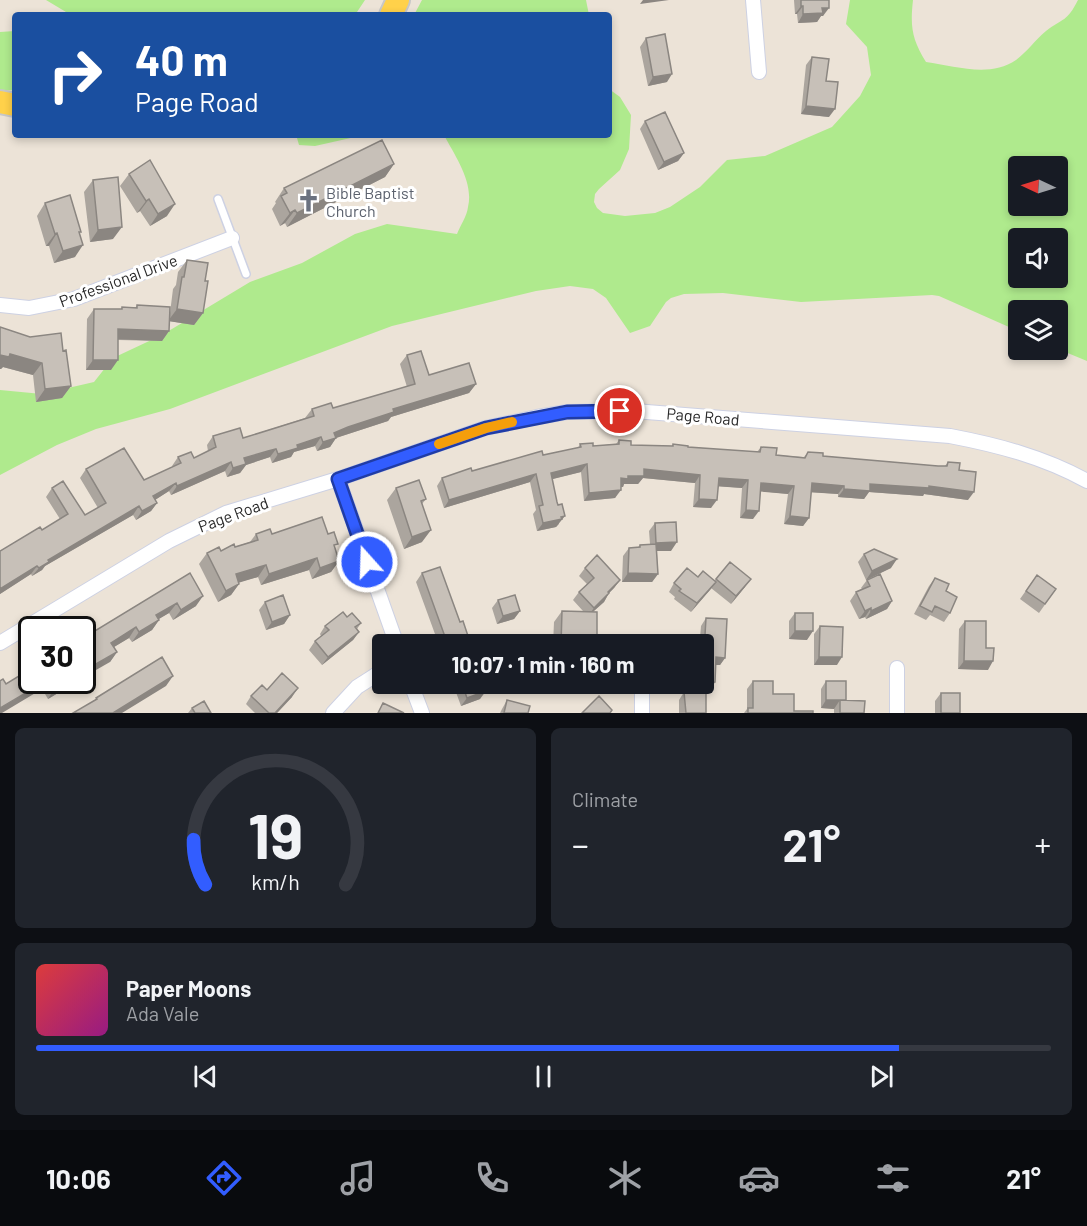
<!DOCTYPE html>
<meta charset="utf-8">
<style>
body{margin:0;font-family:Barlow,sans-serif;background:#20242c;color:#f1f3f6;height:100vh;display:flex;flex-direction:column;font-size:22px;white-space:nowrap}
*{box-sizing:border-box;margin:0}
p{font-size:20px;color:#9ea1a6}
.icon{flex:none;width:33px;height:33px;fill:none;stroke:currentColor;stroke-width:2;stroke-linecap:round;stroke-linejoin:round}
.map{position:relative;height:713px;overflow:hidden}
.panel{display:flex;flex-direction:column;gap:15px;padding:15px;background:#0d0f14;flex:1}
.panel>*{flex:none}
.banner{position:absolute;left:12px;top:12px;width:600px;height:126px;border-radius:6px;box-shadow:0 3px 9px #0003;background:#1a4fa0;color:#fff;overflow:hidden}
.needle{width:39px;rotate:274deg}
.buttons{position:absolute;left:1008px;top:156px;display:grid;gap:12px}
.buttons a{display:grid;place-items:center;width:60px;height:60px;border-radius:6px;background:#171b24;box-shadow:0 3px 9px #0003;font-size:30px}
.speed{position:absolute;left:18px;top:616px;display:flex;gap:12px;font-size:30px;font-weight:700;text-align:center}
.speed>*{display:grid;place-content:center;width:78px;height:78px;border-radius:50%;background:#171b24;box-shadow:0 3px 9px #0003;line-height:1}
.speed .limit{border:3px solid #111;border-radius:9px;background:#fff;color:#111}
.pin{position:absolute;display:grid;place-items:center;width:51px;height:51px;color:#fff;margin:-26px;border:3px solid #fff;border-radius:50%;box-shadow:0 2px 6px #0007}
.me{position:absolute;width:66px;margin:-33px;rotate:340deg;stroke-linejoin:round;filter:drop-shadow(0 0 4px #0008)}
.turn{display:flex;align-items:center;gap:21px;height:126px;padding:0 24px;font-size:27px}
.turn .icon{width:78px;height:78px;stroke-width:2.5}
.turn b{display:block;font-size:42px;line-height:51px}
.big{font-size:45px;font-weight:700;line-height:1.1}
.panel .widget{flex:1;display:flex;flex-direction:column;justify-content:center;gap:9px;min-width:0;padding:0 21px;border-radius:9px;background:#20242c}
.panel .dial{align-items:center;gap:0}
.dial svg{height:156px;overflow:visible;fill:none;stroke:#363941;stroke-width:7;stroke-linecap:round;text-anchor:middle}
.dial text{fill:#f1f3f6;stroke:none}
.song{display:flex;align-items:center;gap:18px}
.cover{width:72px;height:72px;border-radius:9px;background:linear-gradient(135deg,hsl(0 70% 55%),hsl(310 70% 35%))}
.played{height:6px;border-radius:3px;background:linear-gradient(90deg,#325dff 85%,#363941 85%)}
.keys{display:flex;justify-content:space-around;direction:ltr}
.heat{display:flex;justify-content:space-between;align-items:center;font-size:33px;direction:ltr}
.panel .tiles{flex:1;display:grid;gap:15px;grid-template-columns:1fr 1fr}
.widget:last-child{grid-column:span 2}
.trip{position:absolute;left:372px;top:634px;width:342px;height:60px;border-radius:6px;background:#171b24;box-shadow:0 3px 9px #0003;font-weight:700;line-height:60px;text-align:center}
.tabs{display:flex;height:96px;justify-content:space-around;align-items:center;background:#090b0e;color:#9ea1a6}
.tabs .icon{width:42px;height:42px}
.tabs .current{color:#325dff}
.tabs b{font-size:27px;color:#f1f3f6}
.map>svg:first-child{display:block}
.green{fill:#afea8d;fill-rule:evenodd}
.lines{fill:none;stroke-linecap:round;stroke-linejoin:round}
.lane-casing{stroke:#cdd1e3;stroke-width:10}
.street-casing{stroke:#cdd1e3;stroke-width:16}
.primary-casing{stroke:#c7c7c7;stroke-width:26}
.lane{stroke:#fff;stroke-width:7}
.street{stroke:#fff;stroke-width:14}
.primary{stroke:#ffd14a;stroke-width:22}
.wall{fill:#aba59e}
.shaded-wall{fill:#8b8681}
.building{fill:#c7c0b8;stroke:#8b8681;stroke-width:1.5}
.route-casing{stroke:#203ca6;stroke-width:15}
.route{stroke:#325dff;stroke-width:10}
.slow{stroke:#f59e0b;stroke-width:10}
.labels{text-anchor:middle;dominant-baseline:central;stroke-width:6;stroke-linejoin:round;paint-order:stroke}
.worship-label{font-size:16px;fill:#5b616d;stroke:#fff;text-anchor:start}
.street-label{font-size:16px;fill:#282828;stroke:#fff}
</style>
<div class="map">
<svg width="1087" height="713" viewBox="0 0 1087 713">
<rect width="100%" height="100%" fill="#ece3d7"/>
<path class="green" d="M46,0H365L355,15H71Z
M422,0H586L589,15H414Z
M850,0H913C910,27 912,39 926,62C955,66 990,78 1016,60C1027,52 1035,40 1046,31C1063,18 1067,22 1078,0H1087V361L1058,349V310H1018V331L939,296L932,295L801,302L723,293L684,294L671,298L666,302L650,326L630,333L606,298L593,289L570,286L536,291L392,326L170,409L96,429L57,445L0,475V390L42,394L94,382L113,358L162,335L250,282L302,263L355,234L387,224L457,234C460,226 467,216 468,207C474,182 455,156 444,135H609V89L620,97L631,115L629,149L620,170L599,189L595,194L594,202L597,208L603,213L625,216L655,213L670,207L700,187L727,160L765,156L832,127L860,96L871,75L867,47L846,24ZM1018,166H1058V206H1018ZM1018,238H1058V278H1018Z
M15,31V90L0,91V32Z
M300,135H364L315,146L299,145L297,138Z"/>
<g class="lines">
<defs>
<path id="lane" d="M218,199L246,274"/>
<path id="street" d="M753,0L759,72
M0,305L29,308L74,299L232,238
M338,479L397,645
M0,643L169,541L226,513L338,479L485,428L537,417L567,412L634,411L950,436C997,445 1044,457 1087,481
M897,668V713
M411,684L422,713
M333,713L357,687L382,671
M642,713V684"/>
<path id="primary" d="M391,15L398,0
M0,102L15,105"/>
</defs>
<use href="#lane" class="lane-casing"/>
<use href="#street" class="street-casing"/>
<use href="#primary" class="primary-casing"/>
<use href="#lane" class="lane"/>
<use href="#street" class="street"/>
<use href="#primary" class="primary"/>
</g>
<path class="wall" d="M794,0H829L823,16H821L817,22L798,23L797,14H795Z
M646,38L667,82L648,86L640,47Z
M812,57L826,81L829,117L801,114L806,65Z
M645,121L684,153L678,161L658,170L640,129Z
M394,164L385,177L287,227L285,223L280,226L272,209L276,203L275,202L284,188Z
M129,174L167,216L150,226L140,211L137,213L120,186Z
M93,180L113,239L90,242L84,192Z
M45,203L80,234L75,257L54,263L49,246H46L37,216Z
M187,260L205,281L203,313L194,325L169,321V331L162,341L118,340L111,370H86L87,319L94,309H121L122,307H136L137,305L170,313L173,289L176,285L178,272Z
M0,327L63,351L71,386L62,398L36,402L33,375L3,367L1,369H0Z
M407,355L429,375L476,384L469,393L391,417L388,421L342,436L336,438L330,447L317,451L315,446L294,452L291,457L272,463L270,457L246,465L240,473L227,477L225,471L171,495L169,491L155,500L157,503L151,511L136,520L133,515L45,566L42,570L32,576L31,574L0,594V551L42,530L60,519L46,497L52,488L85,515L98,508L80,478L86,469L144,480L173,467L172,466L178,457L194,458L208,451L207,445L213,436L243,438L305,418L312,409L333,408L407,387L400,364Z
M619,440L631,445L672,446L673,444L688,447L757,452L761,447L776,455L804,457L808,452L823,456L938,466H945L948,462L959,470L968,500L924,494L923,496L869,492L864,499L838,497V494L811,492L809,518L803,526L784,524L788,494L760,491L753,519L740,518L742,488L718,486L711,508L693,507L695,483L643,478L638,484H624L623,487H621L615,498L584,501L581,472L552,479L559,524L556,527L537,531L533,514L536,510L530,482L444,508L437,486L442,478L578,448L580,444L593,446L616,444Z
M396,488L426,499L422,504V542L404,549L387,500Z
M655,523L671,551H657L658,574L652,582H622L623,556L629,548L638,547L640,545L650,544L649,531Z
M256,534H328L339,561L331,572L312,579L309,570L261,585L258,577L239,582V584L231,595L218,602L199,564L207,553L221,551L250,542Z
M864,554L891,568L866,580L858,562Z
M730,562L745,587L731,604L711,588L691,612L674,599L675,597L669,592L674,583L698,577L715,580Z
M585,568L620,580L614,588L609,593L604,602L593,612L597,635L590,645H553L554,622L562,611H583L573,600L579,592L587,584L579,576Z
M190,573L196,606L173,620L169,613L158,619L159,620L152,630L132,642L129,638L114,647L117,652L110,662L90,634Z
M422,573L460,622L471,645H439L416,582Z
M1037,575L1056,589L1039,613L1020,599Z
M935,578L946,591L950,613L944,622L930,615L926,620L914,614L929,586Z
M867,580L892,601L887,609L866,619L865,617L859,619L850,601L856,592L862,589L861,588Z
M498,600L520,611L514,619L497,624L492,608Z
M265,602L290,615L284,624L266,630L259,610Z
M795,613L807,640L789,639V621Z
M347,617L361,623L357,629L359,632L353,640L322,665L309,650L315,641L321,636L320,634L325,626Z
M706,618L725,658L720,665H716L715,682L710,690L693,689V684H704V645H697V643L700,638L701,626Z
M965,621L986,648L988,670L958,669L959,629Z
M820,626L837,665H814V634Z
M32,681H78L48,699L42,689L6,684Z
M753,681L773,694L794,711L813,713H744L747,709V689Z
M826,681L845,701L864,713H834V709L821,708V689Z
M453,684H484L480,699L461,706Z
M267,690L292,697L277,713H255L246,704L251,696Z
M684,692L706,713H679V700Z
M941,693L960,713H935V701Z
M507,700L528,713H500L502,709Z
M192,708L211,713H188Z"/>
<path class="shaded-wall" d="M643,0H669L640,4Z
M801,6H803L797,14H795Z
M822,8H829L823,16H821L817,22L798,23L803,14Z
M672,74L667,82L648,86L653,77Z
M806,106L835,109L829,117L801,114Z
M684,153L678,161L658,170L664,162Z
M394,164L385,177L287,227L297,213Z
M149,199L140,211L137,213L146,201Z
M175,204L167,216L150,226L158,214Z
M295,210L285,223L280,226L290,213Z
M122,227L113,239L90,242L98,230Z
M57,233L49,246H46L55,234Z
M83,245L75,257L54,263L63,251Z
M177,309L203,313L194,325L168,321Z
M118,329L169,331L162,341L111,339Z
M10,354L42,363L33,375L3,367L1,369H0V355Z
M93,360H118L111,370H86Z
M476,384L469,393L391,417L388,421L342,436L336,438L330,447L317,451L323,442L334,433L393,409Z
M71,386L62,398L36,402L45,389Z
M321,437L315,446L294,452L291,457L272,463L278,454L297,445Z
M276,449L270,457L246,465L240,473L227,477L233,468L244,458Z
M231,462L225,471L171,495L177,486Z
M587,464L581,472L545,481L551,473Z
M644,469L700,475L695,483L643,478L638,484H624L623,487L616,486L621,478Z
M536,474L530,482L444,508L449,500Z
M719,478L748,480L742,488L713,486Z
M176,483L169,491L147,505L153,496Z
M761,483L794,486L788,494L755,491Z
M812,483L844,486L838,494L806,492Z
M870,484L929,486L974,492L968,500L924,494L923,496L869,492L864,499L838,497L844,489Z
M621,490L615,498L584,501L589,493Z
M699,499L717,500L711,508L693,507Z
M157,503L151,511L136,520L142,511Z
M139,506L133,515L45,566L42,570L32,576L39,568L48,560Z
M746,510L759,511L753,519L740,518Z
M565,516L556,527L537,531L543,523Z
M790,516L809,518L803,526L784,524Z
M431,530L422,542L404,549L412,537Z
M677,542L671,551H650L656,543Z
M317,558L309,570L261,585L269,574Z
M897,559L891,568L866,580L872,571Z
M339,561L331,572L312,579L320,568Z
M266,565L258,577L228,586L236,574Z
M37,566L31,574L0,594V589Z
M628,573L658,574L652,582H622Z
M751,579L745,587L731,604L736,596Z
M620,580L614,588L602,600L608,592Z
M716,582L710,590L691,612L697,603Z
M239,584L231,595L218,602L226,591Z
M609,593L604,602L588,616L594,608Z
M203,596L196,606L173,620L181,610Z
M892,601L887,609L866,619L871,611Z
M177,603L169,613L149,625L156,615Z
M871,608L865,617L859,619L865,611Z
M520,611L514,619L497,624L503,616Z
M290,615L284,624L266,630L272,622Z
M159,620L152,630L132,642L139,632Z
M136,627L129,638L104,653L111,643Z
M795,631H813L807,640L789,639Z
M359,632L353,640L322,665L328,657Z
M589,635H597L590,645H582Z
M117,652L110,662L82,678V672Z
M716,657L725,658L720,665H711Z
M819,657H842L837,665H814Z
M964,661H993L988,670L958,669Z
M173,676L166,686L122,713H113Z
M46,681H48L42,689L2,713H0V708Z
M68,681H78L48,699L55,688Z
M704,682H715L710,690L693,689L696,684H704Z
M554,684H565L563,687H552Z
M298,688L292,697L277,713H275Z
M486,691L480,699L461,706L467,698Z
M826,700H846H840L834,709L821,708Z"/>
<path class="building" d="M801,0H829V8H822L823,13L803,14V6H801Z
M665,34L672,74L653,77L646,38Z
M812,57L829,59L826,81L838,82L835,109L806,106Z
M665,112L684,153L664,162L645,121Z
M382,140L394,164L297,213L295,210L290,213L281,196L287,193L284,188Z
M150,160L175,204L158,214L149,199L146,201L129,174Z
M118,177L122,227L98,230L93,180Z
M70,195L81,232H79L83,245L63,251L57,233L55,234L45,203Z
M187,260L208,263L205,281H208L203,313L177,309L182,277H184Z
M137,305L170,307L169,331L118,329V360H93L94,309H122V307L137,308Z
M0,327L30,337L61,333L63,351L66,350L71,386L45,389L42,363L10,354L9,357L0,355Z
M421,351L429,375L469,363L476,384L393,409L394,412L348,427L334,433L336,438L323,442L321,437L297,445L298,448L278,454L276,449L268,451L244,458L246,464L233,468L231,462L177,486L176,483L153,496L157,503L142,511L139,506L48,560L49,562L39,568L37,566L0,589V551L40,527L42,530L68,514L52,488L63,481L85,515L106,503L86,469L124,448L144,480L181,463L178,457L191,452L194,458L216,447L213,436L240,428L243,438L314,416L312,409L331,403L333,408L415,384L407,355Z
M619,440L631,441V445L673,446V444L688,446V447L760,452L761,447L777,448L776,455L805,458L808,452L823,453V456L938,466H947L948,462L960,463L959,470L976,472L974,492L929,486V488L870,484V491L844,489V486L812,483L809,518L790,516L794,486L761,483L759,511L746,510L748,480L719,478L717,500L699,499L700,475L644,469V476H628V479L621,478V490L589,493L587,464L551,473L557,502L558,505L562,504L565,516L561,517L562,519L543,523L539,506L543,505L536,474L449,500L442,478L471,468L472,471L542,451L543,455L581,447L580,444L593,443V446L619,444Z
M419,480L426,499L421,501L431,530L412,537L396,488Z
M322,517L328,534L334,532L338,544L334,545L339,561L320,568L317,558L269,574L266,565L236,574L239,584L226,591L207,553L219,547L221,551L234,544L235,547L258,540L256,534L270,529L272,534Z
M676,522L677,542L656,543L655,523Z
M656,544L658,574L628,573L629,548L640,547V545Z
M874,549L897,559L872,571L864,554Z
M597,555L620,580L608,592L609,593L594,608L579,592L594,578L585,568Z
M730,562L751,579L736,596L716,579Z
M440,567L460,622L463,621L471,645H448L422,573Z
M687,568L698,577L703,571L716,582L697,603L679,591L681,589L674,583Z
M190,573L203,596L181,610L177,603L156,615L159,620L139,632L136,627L111,643L117,652L82,672V630L86,628L90,634Z
M880,574L892,601L871,611V608L865,611L856,592L870,586L867,580Z
M1037,575L1056,589L1045,604L1026,591Z
M935,578L949,584L946,591L957,597L950,613L935,606L932,612L920,606Z
M283,595L290,615L272,622L265,602Z
M515,595L520,611L503,616L498,600Z
M562,611L597,612V635H589V645H561Z
M343,612L347,617L352,613L361,623L355,627L359,632L328,657L315,641L329,630L325,626Z
M795,613H813V631H795Z
M706,618L727,619L725,658L716,657L715,682H704V645H702V635H705Z
M965,621H986V648H994L993,661H964Z
M820,626L843,627L842,657H819Z
M162,657L173,676L113,713H73L97,699L96,698Z
M32,668V681H46L0,708V681L3,679L6,684Z
M282,673L298,688L275,713H269L251,696L262,685L267,690Z
M50,681H68L55,688Z
M753,681H773V694H794V711H813V713H748V708H753Z
M826,681H846V700H826Z
M462,684H484L486,691L467,698Z
M684,692H706V713H686Z
M941,693H960V713H941Z
M599,696L612,710L610,713H582Z
M507,700L530,706L528,713H504Z
M840,700L865,701L864,713H840Z
M204,701L211,713H195L192,708Z
M383,703L404,713H378Z"/>
<g class="lines">
<defs>
<path id="route" d="M367,562L338,479L486,428L567,412L620,411"/>
</defs>
<use href="#route" class="route-casing"/>
<use href="#route" class="route"/>
<path class="slow" d="M439,444L486,428L512,422"/>
</g>
<defs>
<symbol id="church-bare" viewBox="-9 -9 18 18"><path d="M-1.2-6h2.4v3.5h3.3v2.4h-3.3V6h-2.4V-.1h-3.3v-2.4h3.3Z" fill="#6b7280" stroke="#fff" stroke-width="2.5" paint-order="stroke"/></symbol>
</defs>
<g fill-rule="evenodd">
<use href="#church-bare" x="292" y="184" width="33" height="33"/>
</g>
<g class="labels">
<g class="worship-label">
<text x="326" y="192">Bible Baptist<tspan x="326" dy="18">Church</tspan></text>
</g>
<g class="street-label">
<text transform="translate(118 280) rotate(-20)">Professional Drive</text>
<text transform="translate(703 416) rotate(5)">Page Road</text>
<text transform="translate(233 514) rotate(-20)">Page Road</text>
</g>
</g>
</svg>
<div class="buttons">
<a><svg class="needle" viewBox="-14 -14 28 28"><path d="M0-13l5 13h-10z" fill="#e53935"/><path d="M0 13l5-13h-10z" fill="#9ea1a6"/></svg></a>
<a><svg class="icon" aria-label="sound" viewBox="0 0 24 24"><path d="M4 9h4l5-4v14l-5-4H4zM17 9q2 3 0 6"/></svg></a>
<a><svg class="icon" aria-label="layers" viewBox="0 0 24 24"><path d="M12 4l9 5-9 5-9-5zM3 14l9 5 9-5"/></svg></a>
</div>
<div class="speed"><div class="limit">30</div></div>
<div class="pin" style="left:620px;top:411px;background:#d93025"><svg class="icon" aria-label="arrive" viewBox="0 0 24 24"><path d="M6 21V4h12l-3 4 3 4H6"/></svg></div>
<svg class="me" style="left:367px;top:562px" viewBox="-20 -20 40 40"><circle r="17" fill="#325dff" stroke="#fff" stroke-width="3"/><path d="M0-11L8 9 0 5-8 9z" fill="#fff"/></svg>
<div class="trip">10:07 · 1 min · 160 m</div>
<div class="banner">
<div class="turn"><svg class="icon" aria-label="right" viewBox="0 0 24 24"><path d="M7 20v-9h11M14 6l5 5-5 5"/></svg><div><b>40 m</b>Page Road</div></div>
</div>
</div>
<section class="panel">
<div class="tiles">
<div class="widget dial"><svg viewBox="0 0 100 80">
<path d="M14 69A42 42 0 1 1 86 69"/>
<path d="M14 69A42 42 0 0 1 8 46" stroke="#325dff"/>
<text x="50" y="56" font-size="32" font-weight="700">19</text>
<text x="50" y="72" font-size="11">km/h</text>
</svg></div>
<div class="widget"><p>Climate</p>
<div class="heat"><a>−</a><b class="big">21°</b><a>+</a></div>
</div>
<div class="widget">
<div class="song"><i class="cover"></i><div><b>Paper Moons</b><p>Ada Vale</p></div></div>
<div class="played"></div>
<div class="keys"><svg class="icon" aria-label="previous" viewBox="0 0 24 24"><path d="M18 5L8 12l10 7zM5 5v14"/></svg><svg class="icon" aria-label="pause" viewBox="0 0 24 24"><path d="M8 5v14M16 5v14"/></svg><svg class="icon" aria-label="next" viewBox="0 0 24 24"><path d="M6 5l10 7-10 7zM19 5v14"/></svg></div>
</div>
</div>
</section>
<nav class="tabs">
<b>10:06</b>
<svg class="icon current" aria-label="directions" viewBox="0 0 24 24"><path d="M12 3l9 9-9 9-9-9zM9 14v-3h6M13 9l2 2-2 2"/></svg>
<svg class="icon" aria-label="music" viewBox="0 0 24 24"><path d="M9 18V5l10-2v13"/><circle cx="6" cy="18" r="3"/><circle cx="16" cy="16" r="3"/></svg>
<svg class="icon" aria-label="phone" viewBox="0 0 24 24"><path d="M5 4h4l2 5-3 2q2 4 5 5l2-3 5 2v4C11 20 4 13 5 4z"/></svg>
<svg class="icon" aria-label="climate" viewBox="0 0 24 24"><path d="M12 3v18M4 7l16 10M4 17L20 7"/></svg>
<svg class="icon" aria-label="car" viewBox="0 0 24 24"><path d="M5 17H2v-5l4-1 3-4h7l3 4 3 1v5h-3M9 17h6M6 11h13"/><circle cx="7" cy="17" r="2"/><circle cx="17" cy="17" r="2"/></svg>
<svg class="icon" aria-label="filters" viewBox="0 0 24 24"><path d="M4 7h16M4 17h16"/><circle cx="9" cy="7" r="2"/><circle cx="15" cy="17" r="2"/></svg>
<b>21°</b>
</nav>
